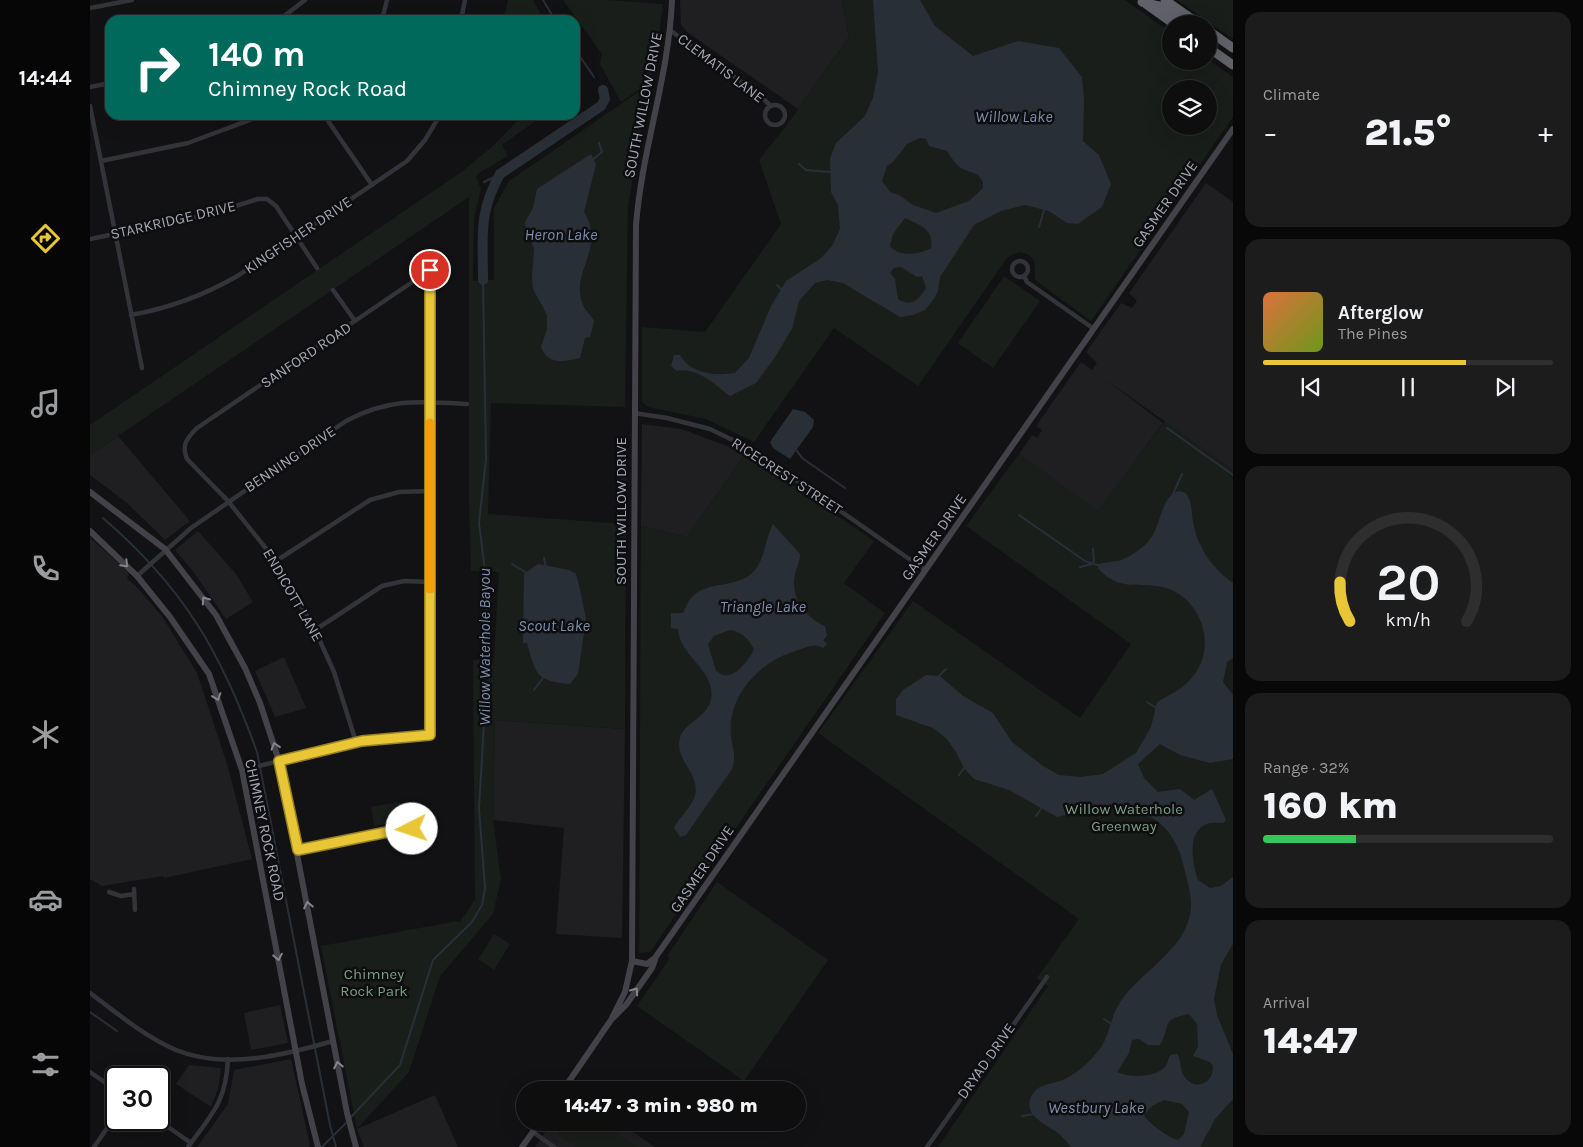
<!DOCTYPE html>
<meta charset="utf-8">
<style>
body{margin:0;font-family:Karla,sans-serif;background:#1c1c1d;color:#f1f3f6;height:100vh;display:flex;flex-direction:column;font-size:19px;white-space:nowrap}
*{box-sizing:border-box;margin:0}
p{font-size:16px;color:#9b9c9e}
.icon{flex:none;width:28px;height:28px;fill:none;stroke:currentColor;stroke-width:2;stroke-linecap:round;stroke-linejoin:round}
.map{position:relative;flex:1;overflow:hidden}
.side{display:flex;flex-direction:column;gap:12px;padding:12px;background:#080808;width:350px}
.side>*{flex:none}
.top-card{position:absolute;left:15px;top:15px;width:475px;height:105px;border-radius:15px;box-shadow:0 5px 20px #0002,0 0 0 1px #2e2e2f;background:#00695c;color:#fff;overflow:hidden}
.tools{position:absolute;left:1072px;top:15px;display:grid;gap:10px}
.tools a{display:grid;place-items:center;width:55px;height:55px;border-radius:50%;background:#0e0e0f;box-shadow:0 5px 20px #0002,0 0 0 1px #2e2e2f;font-size:25px}
.speed{position:absolute;left:15px;top:1066px;display:flex;gap:10px;font-size:25px;font-weight:700;text-align:center}
.speed>*{display:grid;place-content:center;width:65px;height:65px;border-radius:50%;background:#0e0e0f;box-shadow:0 5px 20px #0002,0 0 0 1px #2e2e2f;line-height:1}
.speed .limit{border:2px solid #111;border-radius:8px;background:#fff;color:#111}
.pin{position:absolute;display:grid;place-items:center;width:42px;height:42px;color:#fff;margin:-21px;border:2px solid #fff;border-radius:50%;box-shadow:0 1px 5px #0007}
.me{position:absolute;width:55px;margin:-28px;rotate:266deg;stroke-linejoin:round;filter:drop-shadow(0 0 4px #0008)}
.turn{display:flex;align-items:center;gap:18px;height:105px;padding:0 20px;font-size:22px}
.turn .icon{width:65px;height:65px;stroke-width:2.5}
.turn b{display:block;font-size:35px;line-height:42px}
.big{font-size:38px;font-weight:800;line-height:1.1}
.side .widget{flex:1;display:flex;flex-direction:column;justify-content:center;gap:8px;min-width:0;padding:0 18px;border-radius:15px;background:#1c1c1d}
.side .dial{align-items:center;gap:0}
.dial svg{height:130px;overflow:visible;fill:none;stroke:#2e2e2f;stroke-width:7;stroke-linecap:round;text-anchor:middle}
.dial text{fill:#f1f3f6;stroke:none}
.song{display:flex;align-items:center;gap:15px}
.cover{width:60px;height:60px;border-radius:8px;background:linear-gradient(135deg,hsl(20 70% 55%),hsl(80 70% 35%))}
.played{height:5px;border-radius:2px;background:linear-gradient(90deg,#e8c636 70%,#2e2e2f 70%)}
.keys{display:flex;justify-content:space-around;direction:ltr}
.heat{display:flex;justify-content:space-between;align-items:center;font-size:28px;direction:ltr}
.charge{height:8px;border-radius:4px;background:linear-gradient(90deg,#34c759 32%,#2e2e2f 0)}
.trip{position:absolute;left:426px;top:1081px;width:290px;height:50px;border-radius:25px;background:#0e0e0f;box-shadow:0 5px 20px #0002,0 0 0 1px #2e2e2f;font-weight:800;line-height:50px;text-align:center}
main{display:flex;flex:1;min-height:0}
.tabs{display:flex;flex-direction:column;width:90px;justify-content:space-around;align-items:center;background:#060606;color:#9b9c9e}
.tabs .icon{width:35px;height:35px}
.tabs .current{color:#e8c636}
.tabs b{font-size:22px;color:#f1f3f6}
.map>svg:first-child{display:block}
.built{fill:#1f1e21}
.green{fill:#191e1a;fill-rule:evenodd}
.water{fill:#292f37;fill-rule:evenodd}
.lines{fill:none;stroke-linecap:round;stroke-linejoin:round}
.stream{stroke:#292f37;stroke-width:2}
.river{stroke:#292f37;stroke-width:10}
.street{stroke:#333439;stroke-width:4.5}
.secondary{stroke:#424248;stroke-width:6}
.highway{stroke:#606169;stroke-width:9}
.oneway{stroke:#82848e}
.route-casing{stroke:#978123;stroke-width:12}
.route{stroke:#e8c636;stroke-width:9}
.slow{stroke:#f59e0b;stroke-width:9}
.labels{text-anchor:middle;dominant-baseline:central;stroke-width:5;stroke-linejoin:round;paint-order:stroke}
.street-label{font-size:15px;fill:#a4a7b4;stroke:#0e0d0f}
.park-label{font-size:15px;fill:#7c9e83;stroke:#0e0d0f}
.water-label{font-size:16px;font-style:italic;fill:#7d8fad;stroke:#0e0d0f}
</style>
<main>
<nav class="tabs">
<b>14:44</b>
<svg class="icon current" aria-label="directions" viewBox="0 0 24 24"><path d="M12 3l9 9-9 9-9-9zM9 14v-3h6M13 9l2 2-2 2"/></svg>
<svg class="icon" aria-label="music" viewBox="0 0 24 24"><path d="M9 18V5l10-2v13"/><circle cx="6" cy="18" r="3"/><circle cx="16" cy="16" r="3"/></svg>
<svg class="icon" aria-label="phone" viewBox="0 0 24 24"><path d="M5 4h4l2 5-3 2q2 4 5 5l2-3 5 2v4C11 20 4 13 5 4z"/></svg>
<svg class="icon" aria-label="climate" viewBox="0 0 24 24"><path d="M12 3v18M4 7l16 10M4 17L20 7"/></svg>
<svg class="icon" aria-label="car" viewBox="0 0 24 24"><path d="M5 17H2v-5l4-1 3-4h7l3 4 3 1v5h-3M9 17h6M6 11h13"/><circle cx="7" cy="17" r="2"/><circle cx="17" cy="17" r="2"/></svg>
<svg class="icon" aria-label="filters" viewBox="0 0 24 24"><path d="M4 7h16M4 17h16"/><circle cx="9" cy="7" r="2"/><circle cx="15" cy="17" r="2"/></svg>
</nav>
<div class="map">
<svg width="1143" height="1147" viewBox="0 0 1143 1147">
<rect width="100%" height="100%" fill="#121214"/>
<path class="built" d="M590,0H752L759,37L708,109L597,32L591,25Z
M1116,183L1143,202V470L1015,379L1073,423L1008,512L929,454L942,435L947,438L952,430L946,426L991,362L1002,370L1007,363L996,352L1031,303L1042,308L1047,301L1039,293Z
M552,424L591,429L656,453L597,537L551,526Z
M28,436L100,521L75,540L37,503L0,475V455Z
M108,531L146,574L163,602L136,619L102,570L85,550Z
M0,537L39,573L37,579L45,585L72,616L107,673L138,767L162,859L74,878L73,876L12,886L0,879Z
M194,657L216,708L185,717L165,671Z
M405,720L535,729L532,938L466,934L474,828L403,820Z
M190,1005L198,1043L161,1050L154,1013Z
M201,1059L220,1145L219,1147H107L138,1104L144,1070Z
M99,1065L131,1068L128,1089L121,1107L86,1084Z
M345,1095L368,1147H274L267,1129Z
M462,1122L530,1123L565,1147H445Z"/>
<path class="green" d="M418,0H443L454,20H413Z
M473,0H516L573,4L567,54L560,82L531,102L510,64L512,54Z
M752,0H1035L1081,33V61L1119,60L1143,77V117L1001,321L945,280C945,266 947,255 930,252L918,257L912,265L828,386L744,328L664,442L616,419L558,407L552,402V327L615,332L691,224L669,160L697,125L759,37ZM1081,89H1119V126H1081Z
M1087,0H1143V39Z
M557,86L538,207L535,407L401,403L398,514L536,524L535,729L405,720L403,820L411,879L403,914L350,976L319,1072L267,1129L231,946L368,921L369,923L385,900L383,660L404,659L409,572L381,571L379,504V197L0,455V425L370,173L402,147L433,115H454L412,145L418,156L389,173L386,177L391,189L384,218L383,281L404,280V208L419,181Z
M914,276L950,301L903,368L868,343Z
M1075,421L1143,470V1147H848L958,986L947,978L989,919L728,733L823,601L990,718L1041,644L876,526L929,454L1008,511Z
M656,453L784,541L754,583L795,613L560,952L549,953L551,526L597,537Z
M526,469L536,470V510L526,509L530,508L529,495L524,493L529,492L530,472Z
M310,802L313,821L284,826L281,807Z
M627,882L738,960L654,1081L547,1006L580,958L577,956Z
M404,934L420,944L404,970L388,959Z
M477,1122L512,1123L547,1147H486L468,1134Z"/>
<path class="water" d="M783,0H830L845,26L883,56L928,41L969,48L992,77L994,100L993,141L1009,155L1021,184L1012,207L988,224L977,223L959,211L935,205L911,211L884,225L850,277L848,291L843,300L835,310L823,315L810,317L753,283L737,280L725,283L709,301L702,329L685,357L666,383L640,396C626,385 605,366 587,371L581,366L584,355H590C601,374 625,376 645,373L659,358L681,306L696,281L731,258L742,246L750,229L748,205L741,192L740,158L746,143L775,116L783,98L788,72ZM830,138L836,139L839,146L857,151C869,170 869,167 888,175L893,182V188L879,201L846,213L823,205L809,195L800,192L792,181L797,166L803,162L817,144ZM815,218C830,225 844,229 841,248C830,255 808,257 800,246L803,234ZM811,267L827,277L832,276L836,288C830,299 821,308 808,299L805,279L800,273L804,268Z
M501,154L506,164L494,212C517,248 479,272 493,305C495,310 501,315 504,321L500,337L495,338L490,358C474,362 458,365 451,347L457,329V315L443,289L442,278L444,248L436,232L435,222L443,208L447,189Z
M703,409L715,412L724,420L723,427L700,459L683,448L680,442Z
M1089,491L1096,493C1103,503 1101,515 1104,527C1109,549 1124,570 1143,583V658L1137,662L1133,682L1143,695V759L1120,763L1090,755L1070,744L1048,764L1054,778L1068,792L1090,789L1104,800L1122,789L1136,820L1133,823C1096,817 1100,857 1108,880L1120,888L1131,886L1143,877V944L1131,964L1124,999L1127,1015L1143,1054V1099L1125,1119L1110,1147H981C977,1142 973,1137 968,1133C957,1125 933,1116 941,1097C947,1083 961,1085 973,1080C984,1075 995,1066 1003,1057C1021,1039 1018,1022 1029,1004C1051,969 1103,948 1101,901C1100,889 1096,876 1093,864C1089,846 1079,827 1062,818C1024,800 1006,807 967,817L919,790L884,779L874,768L866,752L856,738L843,728L806,715V699L813,690L836,675L850,676L873,696L903,713L922,742L953,766L969,775L991,777L1013,774L1046,753L1061,727L1067,702C1081,694 1095,688 1104,675C1126,647 1113,602 1079,589C1052,579 1031,595 1008,568L1009,564C1015,562 1022,562 1028,561C1037,559 1049,550 1055,545C1073,529 1068,497 1089,491ZM1099,1014L1107,1024L1108,1046L1103,1056L1120,1062L1123,1066C1124,1084 1104,1092 1094,1076C1089,1069 1092,1060 1087,1054L1080,1055C1078,1058 1078,1062 1076,1066C1066,1078 1040,1078 1027,1072L1039,1053L1042,1040L1049,1039L1058,1045H1070C1082,1025 1069,1020 1099,1014ZM1074,1100L1092,1104L1099,1112L1094,1134L1088,1140C1079,1138 1058,1123 1054,1115L1062,1106Z
M683,524L710,554C710,562 707,567 705,574C700,598 715,617 735,626L737,636L733,640L737,644L733,648C724,642 710,650 700,653C667,664 637,699 641,735C642,750 647,753 642,769L596,835L590,837L584,828C589,817 601,808 605,796C611,774 584,760 590,738C594,720 629,716 620,685C613,663 590,653 588,629L581,628V613H593C596,607 598,600 603,596C619,581 644,588 661,574C676,561 674,540 683,524ZM640,630C653,632 658,639 664,649C661,658 645,678 634,675C631,675 629,672 626,671L618,644L624,636Z
M448,564L479,570L486,574L489,585L496,619L488,674L480,684C446,681 446,675 437,643H433L434,574Z"/>
<g class="lines">
<path class="stream" d="M453,0L465,20
M485,49L504,77
M498,115L500,119
M501,161L512,152L509,143
M709,164L716,170L741,172
M394,182L410,174
M949,227L954,210
M687,285L693,291
M1077,428L1143,475
M707,451L712,458L755,488
M1083,494L1092,474
M929,515L995,561L1004,564
M13,518C94,588 131,652 167,752L240,1125L246,1147
M1003,549L1004,564L1011,566
M454,558L456,567
M422,564L437,573
M990,567L1002,564
M849,676L856,669
M444,690L453,678
M1057,702L1068,709
M869,775L875,767
M946,816L953,806
M0,1012L27,1031
M1014,1019L1024,1026
M932,1116L945,1114
M260,1118L310,1065L343,960L382,922L392,905L395,888L389,808L394,724L390,675L396,661V579L389,523L396,459L393,280
M232,1147L257,1122"/>
<path class="river" d="M393,280C393,238 388,213 410,174L511,106L515,99L513,90"/>
<path class="street" d="M0,8L42,0
M189,20L215,0
M292,20L297,0
M371,20L375,0
M581,31L668,94L681,106
M0,87L20,83
M675 115a10 10 0 1 1 20 0a10 10 0 1 1-20 0Z
M0,106L52,368
M234,115L282,185
M11,161L98,143L173,115
M0,239L117,215L168,199H177L186,206L227,268
M922 269a8 8 0 1 1 16 0a8 8 0 1 1-16 0Z
M934,276L937,282L1004,329
M243,290L265,321
M41,315C80,308 115,295 149,275L317,161L335,140L350,115
M544,413L577,418L620,429L663,450L835,570
M186,561L280,500L309,492L340,491
M47,576L101,528L256,421C298,398 330,401 377,404
M225,630L292,586L314,581L340,582
M266,742L244,672L225,630L186,561L138,501L97,459C91,445 97,438 107,428L340,270
M152,770L272,741L340,735V270
M322 826a8 8 0 1 1 16 0a8 8 0 1 1-16 0Z
M207,850L321,827
M44,889L45,910
M19,892L31,896L44,894
M0,993C27,1013 55,1037 86,1050C134,1070 195,1055 243,1041
M0,1072L26,1090
M68,1120L101,1143
M443,1132L464,1147
M4,1147L26,1115
M98,1147C122,1114 136,1102 138,1059
M837,1147L957,977"/>
<path class="secondary" d="M0,492L75,549L126,615L155,668L170,703L189,761L257,1113L266,1147
M0,531L47,576L80,617L119,674L152,770L212,1084L228,1147
M542,961L557,964L565,958L1143,129
M521,1020L535,992L542,961L546,225C552,149 579,76 582,0
M473,1090L521,1020L536,1005L562,968L565,960
M432,1147L450,1122"/>
<path class="highway" d="M1075,0L1109,24
M1052,2L1069,6L1089,17L1097,15
M1056,4L1084,24
M1119,31L1143,48
M1119,48L1143,65"/>
</g>
<defs><path id="oneway-chevron" d="M-2-3.5L2.5 0L-2 3.5" fill="none" stroke-width="1.6" stroke-linecap="round" stroke-linejoin="round" transform="scale(1.25)"/></defs>
<g class="oneway">
<use href="#oneway-chevron" transform="translate(35 564) rotate(45)"/>
<use href="#oneway-chevron" transform="translate(115 600) rotate(-125)"/>
<use href="#oneway-chevron" transform="translate(127 697) rotate(71)"/>
<use href="#oneway-chevron" transform="translate(185 746) rotate(-107)"/>
<use href="#oneway-chevron" transform="translate(218 905) rotate(-101)"/>
<use href="#oneway-chevron" transform="translate(188 957) rotate(79)"/>
<use href="#oneway-chevron" transform="translate(545 991) rotate(-55)"/>
<use href="#oneway-chevron" transform="translate(248 1065) rotate(-101)"/>
</g>
<g class="lines">
<defs>
<path id="route" d="M322,829V827L208,850L189,761L272,741L340,735V270"/>
</defs>
<use href="#route" class="route-casing"/>
<use href="#route" class="route"/>
<path class="slow" d="M340,423V589"/>
</g>
<g class="labels">
<g class="street-label">
<text transform="translate(631 68) rotate(37)">CLEMATIS LANE</text>
<text transform="translate(553 105) rotate(-79)">SOUTH WILLOW DRIVE</text>
<text transform="translate(1075 204) rotate(-55)">GASMER DRIVE</text>
<text transform="translate(83 220) rotate(-13)">STARKRIDGE DRIVE</text>
<text transform="translate(208 235) rotate(-34)">KINGFISHER DRIVE</text>
<text transform="translate(216 355) rotate(-34)">SANFORD ROAD</text>
<text transform="translate(200 459) rotate(-34)">BENNING DRIVE</text>
<text transform="translate(697 476) rotate(33)">RICECREST STREET</text>
<text transform="translate(531 511) rotate(-90)">SOUTH WILLOW DRIVE</text>
<text transform="translate(844 537) rotate(-55)">GASMER DRIVE</text>
<text transform="translate(203 595) rotate(60)">ENDICOTT LANE</text>
<text transform="translate(175 830) rotate(78)">CHIMNEY ROCK ROAD</text>
<text transform="translate(612 869) rotate(-56)">GASMER DRIVE</text>
<text transform="translate(896 1061) rotate(-55)">DRYAD DRIVE</text>
</g>
<g class="park-label">
<text x="1034" y="809">Willow Waterhole<tspan x="1034" dy="17">Greenway</tspan></text>
<text x="284" y="974">Chimney<tspan x="284" dy="17">Rock Park</tspan></text>
</g>
<g class="water-label">
<text x="924" y="116">Willow Lake</text>
<text x="471" y="234">Heron Lake</text>
<text x="673" y="606">Triangle Lake</text>
<text x="464" y="625">Scout Lake</text>
<text transform="translate(394 647) rotate(-90)">Willow Waterhole Bayou</text>
<text x="1006" y="1107">Westbury Lake</text>
</g>
</g>
</svg>
<div class="tools">
<a><svg class="icon" aria-label="sound" viewBox="0 0 24 24"><path d="M4 9h4l5-4v14l-5-4H4zM17 9q2 3 0 6"/></svg></a>
<a><svg class="icon" aria-label="layers" viewBox="0 0 24 24"><path d="M12 4l9 5-9 5-9-5zM3 14l9 5 9-5"/></svg></a>
</div>
<div class="speed"><div class="limit">30</div></div>
<div class="pin" style="left:340px;top:270px;background:#d93025"><svg class="icon" aria-label="arrive" viewBox="0 0 24 24"><path d="M6 21V4h12l-3 4 3 4H6"/></svg></div>
<svg class="me" style="left:322px;top:829px" viewBox="-20 -20 40 40"><circle r="19" fill="#fff"/><path d="M0-13L10 11 0 6-10 11z" fill="#e8c636"/></svg>
<div class="trip">14:47 · 3 min · 980 m</div>
<div class="top-card">
<div class="turn"><svg class="icon" aria-label="right" viewBox="0 0 24 24"><path d="M7 20v-9h11M14 6l5 5-5 5"/></svg><div><b>140 m</b>Chimney Rock Road</div></div>
</div>
</div>
<section class="side">
<div class="widget"><p>Climate</p>
<div class="heat"><a>−</a><b class="big">21.5°</b><a>+</a></div>
</div>
<div class="widget">
<div class="song"><i class="cover"></i><div><b>Afterglow</b><p>The Pines</p></div></div>
<div class="played"></div>
<div class="keys"><svg class="icon" aria-label="previous" viewBox="0 0 24 24"><path d="M18 5L8 12l10 7zM5 5v14"/></svg><svg class="icon" aria-label="pause" viewBox="0 0 24 24"><path d="M8 5v14M16 5v14"/></svg><svg class="icon" aria-label="next" viewBox="0 0 24 24"><path d="M6 5l10 7-10 7zM19 5v14"/></svg></div>
</div>
<div class="widget dial"><svg viewBox="0 0 100 80">
<path d="M14 69A42 42 0 1 1 86 69"/>
<path d="M14 69A42 42 0 0 1 8 45" stroke="#e8c636"/>
<text x="50" y="56" font-size="32" font-weight="700">20</text>
<text x="50" y="72" font-size="11">km/h</text>
</svg></div>
<div class="widget"><p>Range · 32%</p><b class="big">160 km</b><div class="charge"></div></div>
<div class="widget"><p>Arrival</p><b class="big">14:47</b></div>
</section>
</main>
